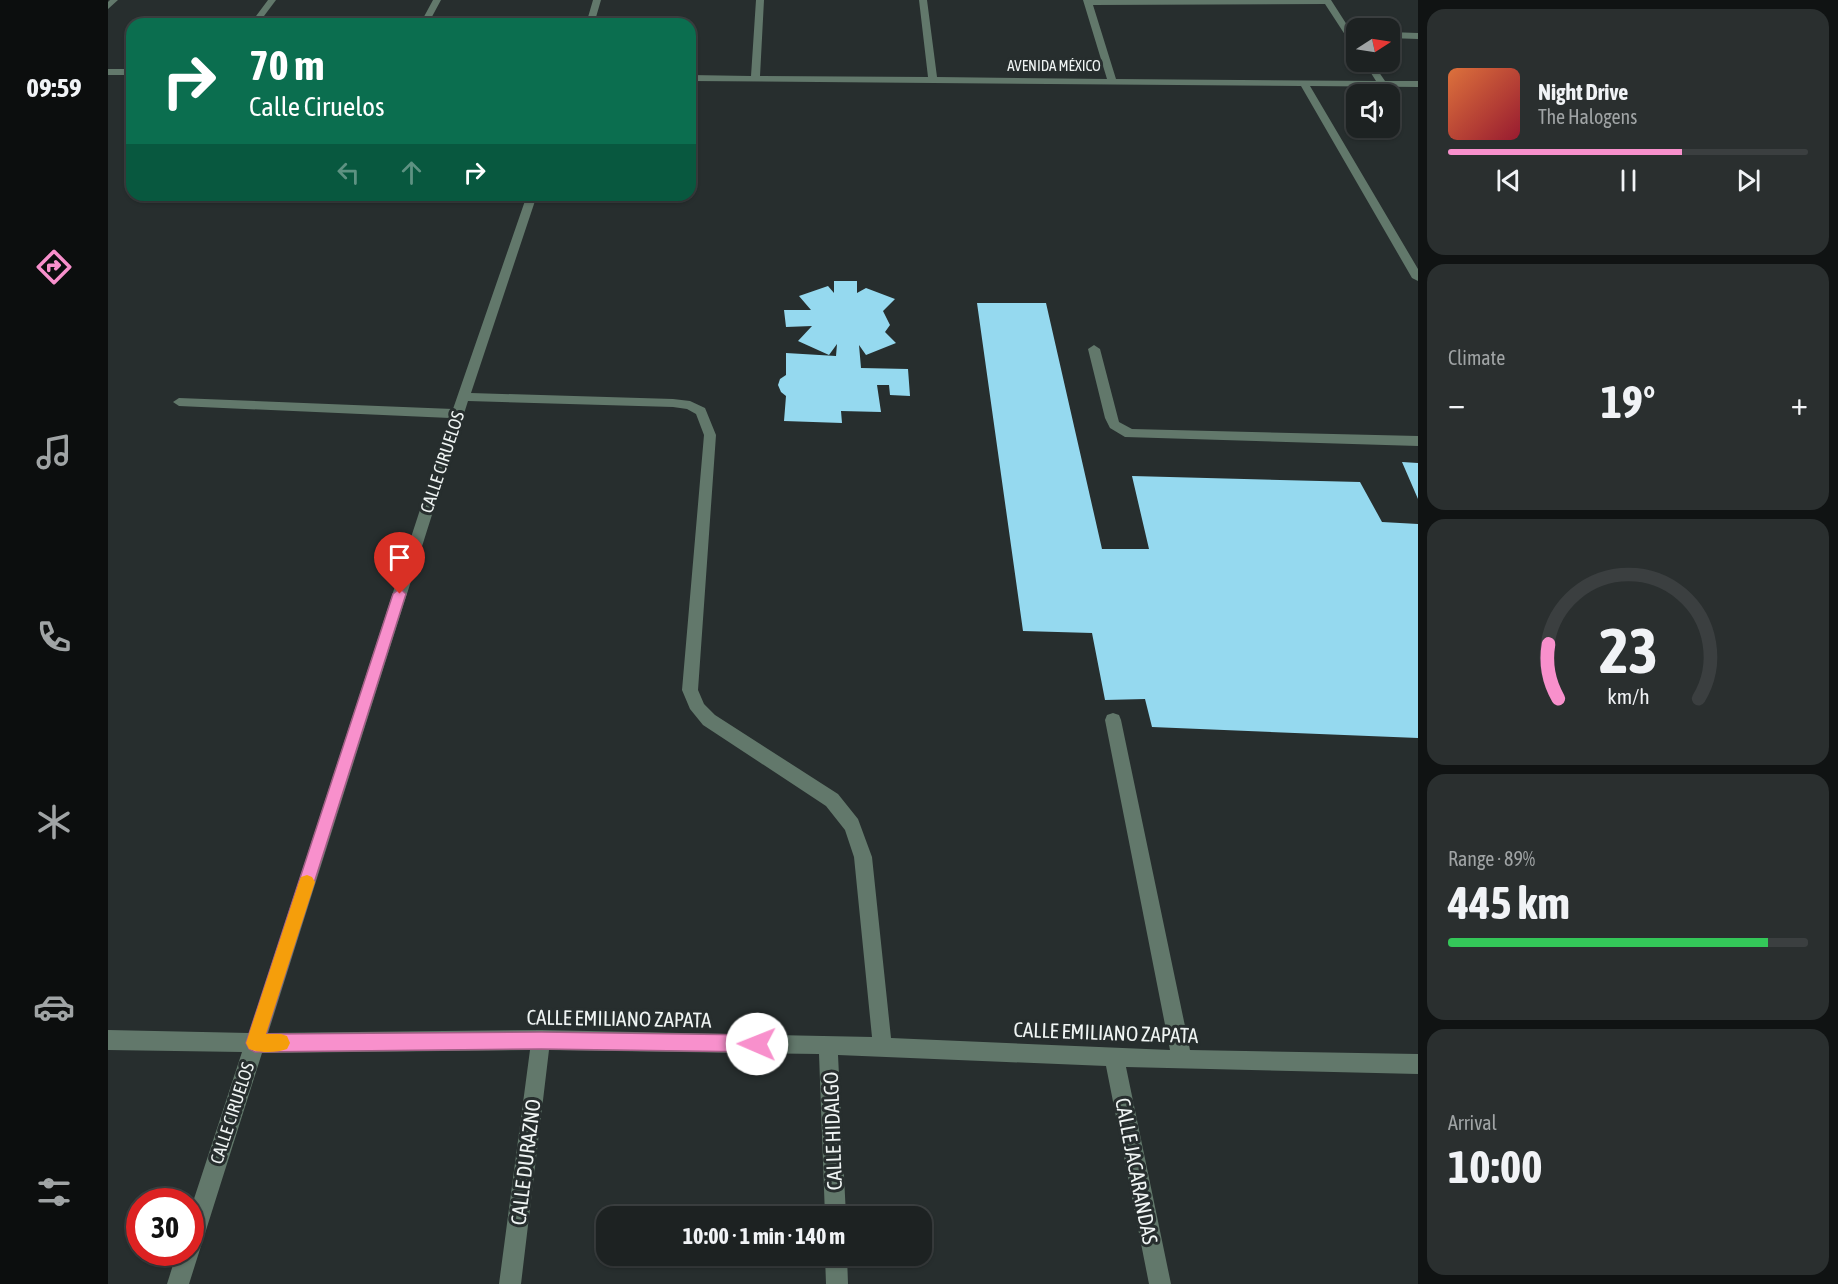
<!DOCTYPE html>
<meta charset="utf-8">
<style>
body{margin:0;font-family:"Asap Condensed",sans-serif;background:#2a2f2f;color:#f1f3f6;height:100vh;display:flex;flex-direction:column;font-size:22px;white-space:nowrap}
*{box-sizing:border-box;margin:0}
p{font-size:20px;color:#a0a4a5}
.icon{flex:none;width:33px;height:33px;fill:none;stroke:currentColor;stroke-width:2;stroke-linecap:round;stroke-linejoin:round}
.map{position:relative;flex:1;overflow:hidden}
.sheet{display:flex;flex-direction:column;gap:9px;padding:9px;background:#101313;width:420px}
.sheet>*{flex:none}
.guide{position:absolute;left:18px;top:18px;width:570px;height:183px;border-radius:18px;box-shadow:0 2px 4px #0004,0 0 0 2px #3b3f40;background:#0b6e4f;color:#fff;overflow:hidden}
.needle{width:39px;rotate:78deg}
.tools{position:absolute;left:1238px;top:18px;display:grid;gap:12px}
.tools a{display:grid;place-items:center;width:54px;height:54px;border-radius:12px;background:#1d2222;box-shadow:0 2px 4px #0004,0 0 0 2px #3b3f40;font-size:30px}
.speed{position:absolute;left:18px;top:1188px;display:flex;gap:12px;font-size:30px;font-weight:700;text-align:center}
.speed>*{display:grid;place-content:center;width:78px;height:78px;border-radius:50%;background:#1d2222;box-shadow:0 2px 4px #0004,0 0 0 2px #3b3f40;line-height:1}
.speed .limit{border:9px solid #d22;background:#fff;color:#111}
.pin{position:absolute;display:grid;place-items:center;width:51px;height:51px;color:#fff;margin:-62px -26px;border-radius:50% 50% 50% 0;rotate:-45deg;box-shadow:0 0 6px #0007}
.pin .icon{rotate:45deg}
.me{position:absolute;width:66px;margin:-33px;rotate:271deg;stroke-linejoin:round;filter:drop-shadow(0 0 4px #0008)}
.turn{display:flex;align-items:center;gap:21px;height:126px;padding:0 24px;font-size:27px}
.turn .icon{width:78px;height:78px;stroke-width:2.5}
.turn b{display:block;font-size:42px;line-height:51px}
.lanes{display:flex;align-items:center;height:57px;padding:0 24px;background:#0003;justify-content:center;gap:30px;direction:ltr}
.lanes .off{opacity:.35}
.big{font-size:45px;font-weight:700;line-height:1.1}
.sheet .card{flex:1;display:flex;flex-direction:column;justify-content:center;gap:9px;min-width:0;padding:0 21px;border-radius:18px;background:#2a2f2f}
.sheet .dial{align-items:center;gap:0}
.dial svg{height:156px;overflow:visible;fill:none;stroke:#3b3f40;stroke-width:7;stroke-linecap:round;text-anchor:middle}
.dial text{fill:#f1f3f6;stroke:none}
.song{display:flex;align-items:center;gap:18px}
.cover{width:72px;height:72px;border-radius:9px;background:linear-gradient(135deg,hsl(20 70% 55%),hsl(350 70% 35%))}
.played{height:6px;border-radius:3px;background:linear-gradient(90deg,#f890cc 65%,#3b3f40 65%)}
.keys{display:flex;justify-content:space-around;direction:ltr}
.heat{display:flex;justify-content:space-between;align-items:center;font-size:33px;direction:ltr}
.charge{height:9px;border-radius:4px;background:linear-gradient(90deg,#34c759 89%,#3b3f40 0)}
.trip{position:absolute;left:488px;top:1206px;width:336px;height:60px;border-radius:18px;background:#1d2222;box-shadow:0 2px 4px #0004,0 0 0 2px #3b3f40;font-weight:700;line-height:60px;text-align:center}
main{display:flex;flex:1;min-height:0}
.menu{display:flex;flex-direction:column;width:108px;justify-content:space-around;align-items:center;background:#0c0e0e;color:#a0a4a5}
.menu .icon{width:42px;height:42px}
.menu .selected{color:#f890cc}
.menu b{font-size:27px;color:#f1f3f6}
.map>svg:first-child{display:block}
.building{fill:#95d9ef}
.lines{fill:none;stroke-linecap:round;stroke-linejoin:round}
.minor{fill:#62786b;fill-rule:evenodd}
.route{fill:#f890cc;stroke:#a15e85;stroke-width:1.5}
.slow{fill:#f59e0b}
.labels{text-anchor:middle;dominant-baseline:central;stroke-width:6;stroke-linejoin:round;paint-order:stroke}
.far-street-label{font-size:15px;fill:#eff4f3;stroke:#272e2e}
.street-label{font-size:18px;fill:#eff4f3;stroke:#272e2e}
.near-street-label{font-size:21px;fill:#eff4f3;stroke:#272e2e}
</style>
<main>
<nav class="menu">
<b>09:59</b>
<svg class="icon selected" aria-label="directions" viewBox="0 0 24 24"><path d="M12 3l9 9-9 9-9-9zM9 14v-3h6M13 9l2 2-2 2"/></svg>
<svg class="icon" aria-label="music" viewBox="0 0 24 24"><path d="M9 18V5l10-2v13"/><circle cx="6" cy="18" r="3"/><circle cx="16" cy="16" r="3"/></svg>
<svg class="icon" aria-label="phone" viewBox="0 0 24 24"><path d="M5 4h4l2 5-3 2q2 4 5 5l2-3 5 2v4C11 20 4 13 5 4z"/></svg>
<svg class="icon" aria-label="climate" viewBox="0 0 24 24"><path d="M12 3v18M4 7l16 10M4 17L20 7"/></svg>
<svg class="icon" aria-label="car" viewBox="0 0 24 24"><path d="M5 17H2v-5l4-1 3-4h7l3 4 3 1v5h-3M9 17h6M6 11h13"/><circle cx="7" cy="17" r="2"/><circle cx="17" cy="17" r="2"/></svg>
<svg class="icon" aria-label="filters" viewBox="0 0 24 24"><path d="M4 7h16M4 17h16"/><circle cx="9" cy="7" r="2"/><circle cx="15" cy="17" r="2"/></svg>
</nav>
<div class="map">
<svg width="1310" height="1284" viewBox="0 0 1310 1284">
<rect width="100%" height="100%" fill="#272e2e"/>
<path class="building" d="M726,281H749V293L758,288L787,299L775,311L782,325L777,332L788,343L758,355L751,345L753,368L800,369L802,396L782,395L781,385H769L773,412L733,411L734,423L676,421L678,396L673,392L670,385L672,379L678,375V353L728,356L729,344L721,355L690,341L704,326L678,327L676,310H703L691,296L720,286L726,293Z
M869,303H938L994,549H1041L1024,476L1252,482L1274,522L1310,524V738L1044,727L1037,699L997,700L984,633L915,631Z
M1294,462L1310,463V499Z"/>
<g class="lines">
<path class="minor" d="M2,0H10L0,9V2Z
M160,0H168L150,24H142Z
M325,0H333L320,24H312Z
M485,0H493L486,24H478Z
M648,0H656L652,76L820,77L811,0H819L829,77L999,79L975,0H1223L1248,39V48L1245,47L1217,4L985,5L1008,79L1268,81L1256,62H1264L1277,81H1310V87L1202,86L1310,269V281L1304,278L1193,86L582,81V75L643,76Z
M1281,32L1310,33V39L1281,38Z
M0,69H24V75H0Z
M419,195H429L363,393L565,399L582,401L597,408L608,435L590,690L596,704L607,715L730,794L750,819L764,857L783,1038L1062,1050L997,720L999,715L1005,713L1011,715L1013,720L1082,1050L1310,1054V1074L1018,1067L1063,1284H1041L998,1066L730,1055L738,1216H717L711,1054L441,1050L413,1284H391L422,1050L154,1053L81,1284H59L69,1252H82V1211L134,1052L0,1050V1030L141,1033L342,418L71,406L65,402L71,398L345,409ZM360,401L565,407L579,409L588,414L596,435L574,690L582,709L595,725L718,806L737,830L746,857L764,1037L433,1030L160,1033Z
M986,345L992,349L1011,422L1024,429L1310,436V446L1017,437L1002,428L997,418L980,349Z
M717,1256H739L740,1284H718Z"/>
</g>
<path class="route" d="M292,588L298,594L158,1034L433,1032L649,1035L655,1037L657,1044L655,1050L649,1052L433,1049L147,1052L141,1049L138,1043L285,594Z"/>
<path class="slow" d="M199,875L204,877L207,882L158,1034H173L179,1036L182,1043L179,1049C169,1053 151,1053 141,1049L138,1043L191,882L193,877Z"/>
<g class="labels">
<g class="far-street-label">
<text x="946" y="65">AVENIDA MÉXICO</text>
</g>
<g class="street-label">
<text transform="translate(334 462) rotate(-72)">CALLE CIRUELOS</text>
<text transform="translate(124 1113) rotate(-72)">CALLE CIRUELOS</text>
</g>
<g class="near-street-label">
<text transform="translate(511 1018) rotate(1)">CALLE EMILIANO ZAPATA</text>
<text transform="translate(998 1032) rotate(2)">CALLE EMILIANO ZAPATA</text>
<text transform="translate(724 1131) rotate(-92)">CALLE HIDALGO</text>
<text transform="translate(417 1162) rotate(-83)">CALLE DURAZNO</text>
<text transform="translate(1029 1171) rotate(79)">CALLE JACARANDAS</text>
</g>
</g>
</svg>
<div class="tools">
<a><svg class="needle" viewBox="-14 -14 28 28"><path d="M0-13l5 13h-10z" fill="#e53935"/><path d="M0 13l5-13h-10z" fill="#a0a4a5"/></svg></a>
<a><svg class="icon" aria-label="sound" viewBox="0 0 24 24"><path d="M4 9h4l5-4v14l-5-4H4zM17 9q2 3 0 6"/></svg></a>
</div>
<div class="speed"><div class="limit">30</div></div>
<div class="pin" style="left:292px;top:594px;background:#d93025"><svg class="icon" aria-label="arrive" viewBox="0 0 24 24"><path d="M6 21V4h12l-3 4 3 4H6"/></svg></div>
<svg class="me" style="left:649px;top:1044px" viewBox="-20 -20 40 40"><circle r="19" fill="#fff"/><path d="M0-13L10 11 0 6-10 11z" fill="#f890cc"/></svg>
<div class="trip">10:00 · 1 min · 140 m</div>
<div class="guide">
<div class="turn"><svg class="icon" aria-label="right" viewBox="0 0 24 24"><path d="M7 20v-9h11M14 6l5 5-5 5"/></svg><div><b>70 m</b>Calle Ciruelos</div></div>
<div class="lanes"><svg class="icon off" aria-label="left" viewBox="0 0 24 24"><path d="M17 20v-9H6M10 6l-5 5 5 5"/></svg><svg class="icon off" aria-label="ahead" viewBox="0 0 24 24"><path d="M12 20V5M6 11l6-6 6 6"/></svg><svg class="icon" aria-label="right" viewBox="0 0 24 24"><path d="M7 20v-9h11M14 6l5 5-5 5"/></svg></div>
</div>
</div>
<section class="sheet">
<div class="card">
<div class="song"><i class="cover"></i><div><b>Night Drive</b><p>The Halogens</p></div></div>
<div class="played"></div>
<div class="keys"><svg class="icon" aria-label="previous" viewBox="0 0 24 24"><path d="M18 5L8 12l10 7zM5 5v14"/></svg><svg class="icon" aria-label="pause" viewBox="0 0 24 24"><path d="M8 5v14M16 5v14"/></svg><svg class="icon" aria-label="next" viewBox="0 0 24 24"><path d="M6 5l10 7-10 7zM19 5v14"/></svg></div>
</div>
<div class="card"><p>Climate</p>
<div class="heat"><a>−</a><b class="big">19°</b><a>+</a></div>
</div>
<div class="card dial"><svg viewBox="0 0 100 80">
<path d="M14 69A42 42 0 1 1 86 69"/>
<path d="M14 69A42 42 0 0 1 9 41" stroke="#f890cc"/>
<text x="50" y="56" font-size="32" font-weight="700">23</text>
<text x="50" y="72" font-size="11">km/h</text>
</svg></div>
<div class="card"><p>Range · 89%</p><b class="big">445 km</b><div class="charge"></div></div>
<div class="card"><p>Arrival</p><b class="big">10:00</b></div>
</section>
</main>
